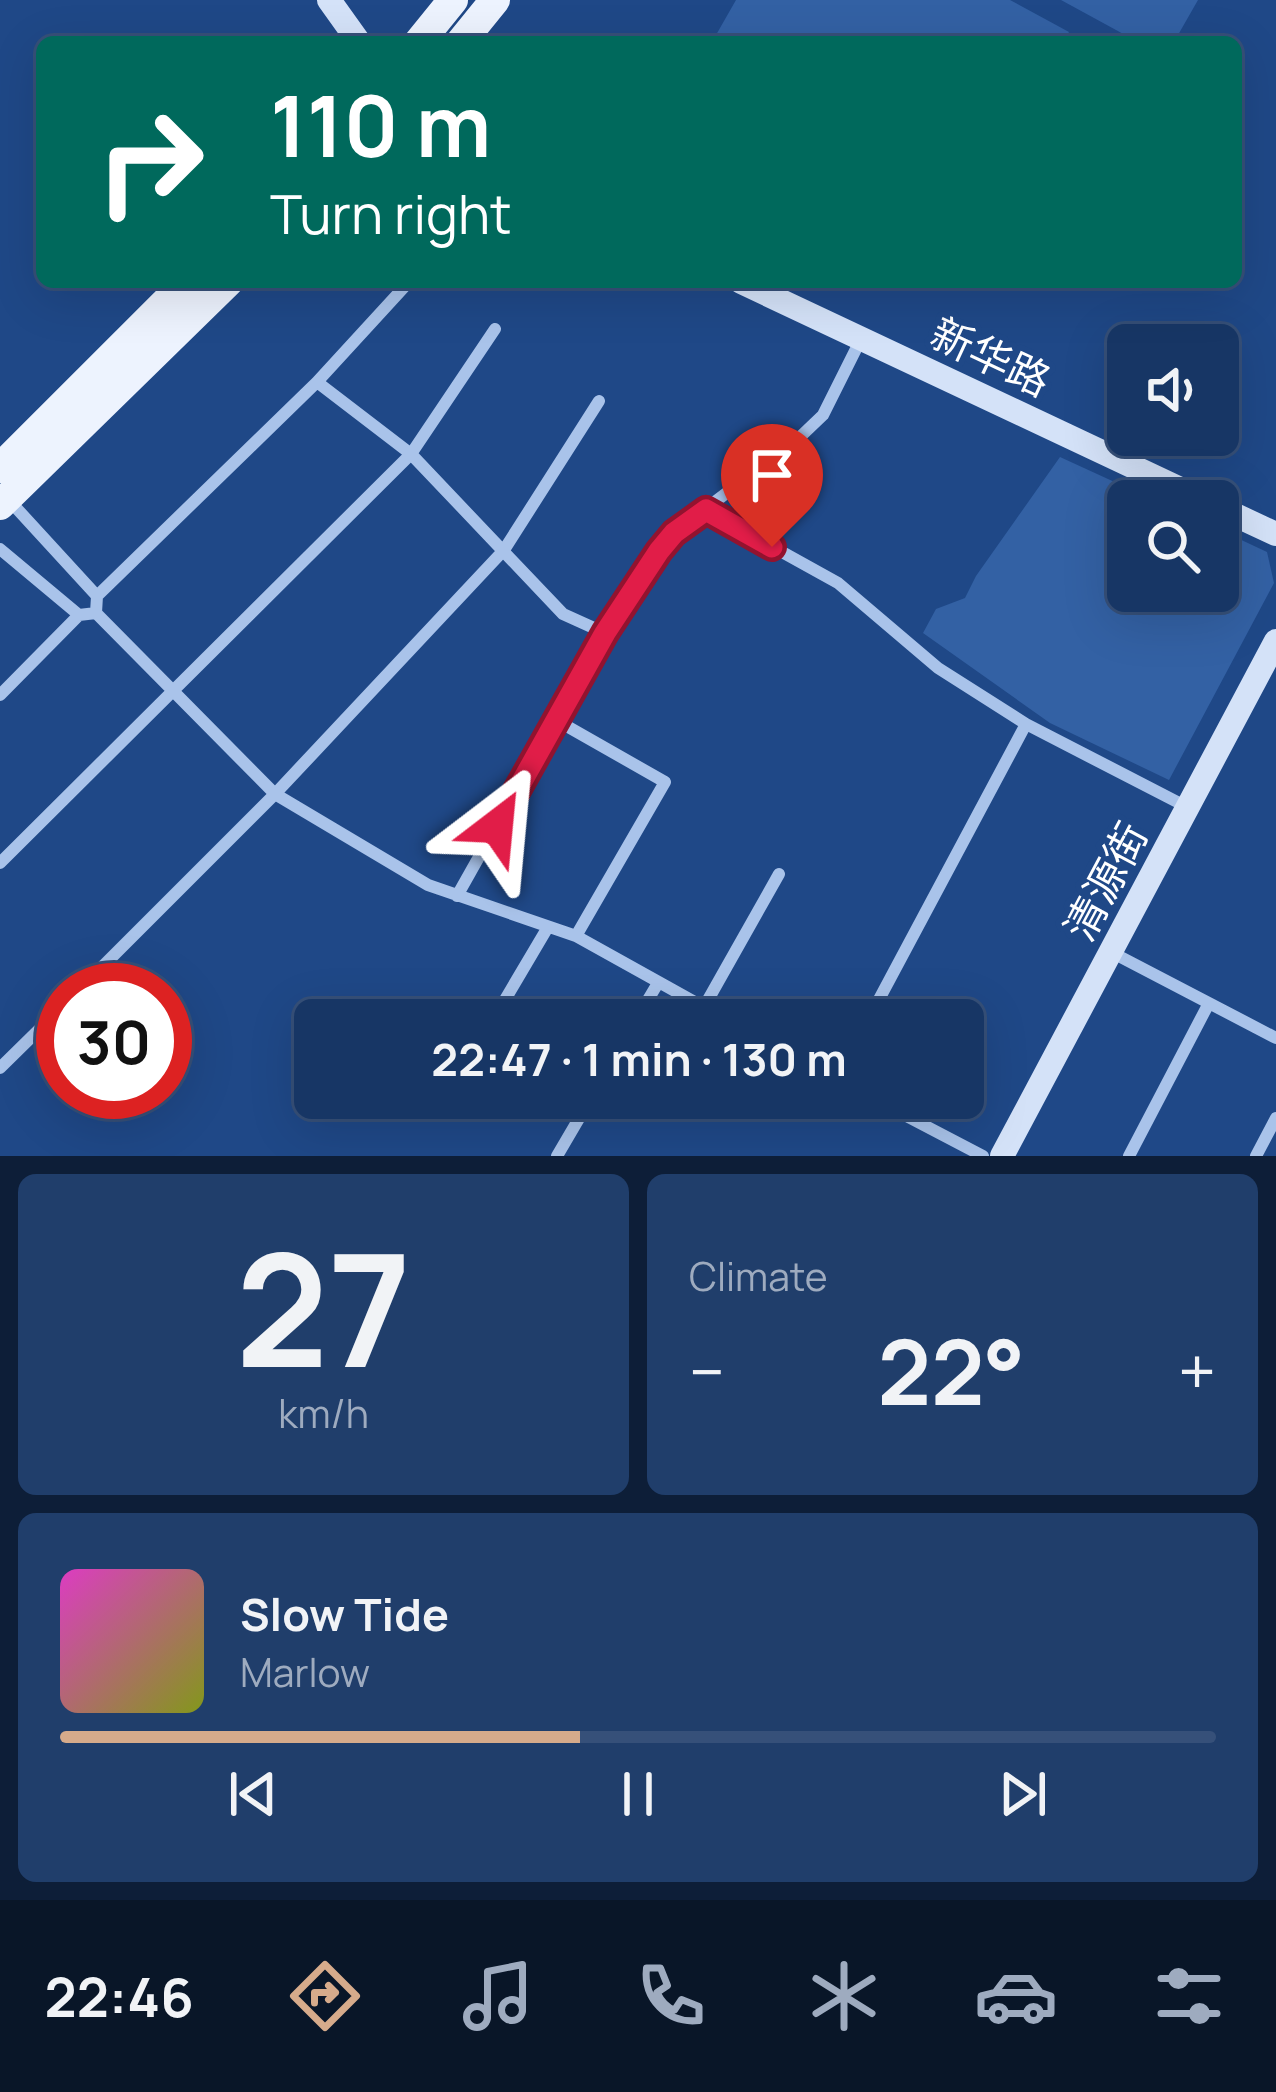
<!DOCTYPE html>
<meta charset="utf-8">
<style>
body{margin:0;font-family:Manrope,"Noto Sans SC",sans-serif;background:#203e6b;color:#f1f3f6;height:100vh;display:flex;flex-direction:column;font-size:45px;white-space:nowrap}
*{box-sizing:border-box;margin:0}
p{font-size:39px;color:#9eabbf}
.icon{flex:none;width:66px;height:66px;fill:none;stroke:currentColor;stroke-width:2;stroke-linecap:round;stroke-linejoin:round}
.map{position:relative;height:1156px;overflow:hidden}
.panel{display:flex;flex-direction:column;gap:18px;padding:18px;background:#0d1e38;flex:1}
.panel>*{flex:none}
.top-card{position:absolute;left:36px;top:36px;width:1206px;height:252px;border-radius:18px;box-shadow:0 12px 48px #0002,0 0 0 3px #365079;background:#00695c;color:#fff;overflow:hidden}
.tools{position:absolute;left:1107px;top:324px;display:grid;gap:24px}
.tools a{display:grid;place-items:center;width:132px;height:132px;border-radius:18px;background:#173665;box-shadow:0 12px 48px #0002,0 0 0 3px #365079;font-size:60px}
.speed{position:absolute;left:36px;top:963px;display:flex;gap:24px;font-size:60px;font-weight:700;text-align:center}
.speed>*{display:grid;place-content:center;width:156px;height:156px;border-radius:50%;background:#173665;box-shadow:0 12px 48px #0002,0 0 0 3px #365079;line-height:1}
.speed .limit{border:18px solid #d22;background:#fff;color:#111}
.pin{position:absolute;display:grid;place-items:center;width:102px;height:102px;color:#fff;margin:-123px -51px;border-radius:50% 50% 50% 0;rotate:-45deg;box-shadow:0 0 12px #0007}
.pin .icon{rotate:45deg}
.me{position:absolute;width:132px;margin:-66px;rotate:29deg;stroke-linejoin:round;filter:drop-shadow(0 0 9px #0008)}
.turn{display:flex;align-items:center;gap:42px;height:252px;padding:0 36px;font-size:54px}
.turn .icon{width:156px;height:156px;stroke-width:2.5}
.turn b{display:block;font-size:84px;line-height:102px}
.big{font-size:90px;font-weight:700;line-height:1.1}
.panel .widget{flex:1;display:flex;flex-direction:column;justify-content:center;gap:18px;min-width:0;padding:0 42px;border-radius:18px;background:#203e6b}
.panel .dial{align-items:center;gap:0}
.dial b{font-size:156px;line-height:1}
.song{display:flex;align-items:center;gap:36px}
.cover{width:144px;height:144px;border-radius:18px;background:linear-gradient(135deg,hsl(310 70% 55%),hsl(70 70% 35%))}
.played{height:12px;border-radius:6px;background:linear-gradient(90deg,#d6ab8b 45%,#365079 45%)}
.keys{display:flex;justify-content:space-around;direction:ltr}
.heat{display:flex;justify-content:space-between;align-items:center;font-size:66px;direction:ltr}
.panel .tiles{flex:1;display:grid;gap:18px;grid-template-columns:1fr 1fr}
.widget:last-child{grid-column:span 2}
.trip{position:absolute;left:294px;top:999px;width:690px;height:120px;border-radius:18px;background:#173665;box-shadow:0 12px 48px #0002,0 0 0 3px #365079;font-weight:700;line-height:120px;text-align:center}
.tabs{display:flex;height:192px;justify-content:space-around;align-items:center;background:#091628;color:#9eabbf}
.tabs .icon{width:84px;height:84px}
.tabs .on{color:#d6ab8b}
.tabs b{font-size:54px;color:#f1f3f6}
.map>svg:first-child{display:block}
.green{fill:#3361a4}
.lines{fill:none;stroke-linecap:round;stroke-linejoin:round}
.street{stroke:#a9c3ea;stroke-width:12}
.secondary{stroke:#d4e2f8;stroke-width:24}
.primary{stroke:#edf3fe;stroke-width:30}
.route-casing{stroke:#92132f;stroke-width:30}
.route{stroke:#e11d48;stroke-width:21}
.labels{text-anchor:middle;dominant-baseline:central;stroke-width:12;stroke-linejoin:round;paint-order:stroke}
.street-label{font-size:42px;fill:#fff;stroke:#1f4887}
</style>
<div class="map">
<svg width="1276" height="1156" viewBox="0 0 1276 1156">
<rect width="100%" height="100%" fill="#1f4887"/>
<path class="green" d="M736,0H1010L1069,32L1063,42H712Z
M1061,0H1198L1174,42H1138Z
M1060,457L1156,501H1128V591H1218V529L1267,552L1274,583L1169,780L1050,723L923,633L936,609L965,598L976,576Z"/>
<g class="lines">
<path class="street" d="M317,382L411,454L563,614L605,633
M706,510L838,583L938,668L1026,724L1187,807
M0,549L79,615L96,613L97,596L8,499
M97,596L317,382L406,285
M96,613L275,794L428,885L576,936L727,1020
M0,695L79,615
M556,720L665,782L576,936
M0,863L411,454L495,329
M457,896L605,633L674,533L800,437L823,415L861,339
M1111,952L1276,1038
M79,990L275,794L504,550L599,401
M704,1007L779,874
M493,1020L548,927
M636,1020L658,983
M868,1020L1026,724
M0,1068L63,1006
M872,1098L983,1156
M442,1105L446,1098
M557,1156L591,1098
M1129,1156L1209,1003
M1256,1156L1276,1118"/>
<path class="secondary" d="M329,0L359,42
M741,282L1206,501
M1218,507L1276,534
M1002,1156L1276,641"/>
<path class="primary" d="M419,42L453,0
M461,42L495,0
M0,468L186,282
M0,505L228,282"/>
</g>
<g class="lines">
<defs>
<path id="route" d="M497,826L605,633L659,551L674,533L706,510L772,547"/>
</defs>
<use href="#route" class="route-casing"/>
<use href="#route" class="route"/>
</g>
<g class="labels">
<g class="street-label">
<text transform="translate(991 356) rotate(25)">新华路</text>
<text transform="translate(1105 881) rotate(-62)">清源街</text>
</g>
</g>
</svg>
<div class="tools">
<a><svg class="icon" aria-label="sound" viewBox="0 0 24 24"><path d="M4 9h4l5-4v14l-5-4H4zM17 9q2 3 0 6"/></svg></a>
<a><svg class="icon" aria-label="search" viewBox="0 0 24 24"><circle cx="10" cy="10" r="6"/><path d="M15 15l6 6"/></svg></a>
</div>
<div class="speed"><div class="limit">30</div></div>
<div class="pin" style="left:772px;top:547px;background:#d93025"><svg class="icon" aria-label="arrive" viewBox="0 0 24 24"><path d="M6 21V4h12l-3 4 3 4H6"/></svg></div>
<svg class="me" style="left:497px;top:826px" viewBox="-20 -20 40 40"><path d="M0-17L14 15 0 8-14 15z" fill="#e11d48" stroke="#fff" stroke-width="4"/></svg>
<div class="trip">22:47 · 1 min · 130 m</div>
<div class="top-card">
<div class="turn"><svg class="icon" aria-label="right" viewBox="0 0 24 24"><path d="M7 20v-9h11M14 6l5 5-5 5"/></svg><div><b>110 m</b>Turn right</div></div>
</div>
</div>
<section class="panel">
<div class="tiles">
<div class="widget dial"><b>27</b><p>km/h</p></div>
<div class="widget"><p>Climate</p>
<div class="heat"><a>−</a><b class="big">22°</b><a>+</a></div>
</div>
<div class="widget">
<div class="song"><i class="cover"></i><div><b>Slow Tide</b><p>Marlow</p></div></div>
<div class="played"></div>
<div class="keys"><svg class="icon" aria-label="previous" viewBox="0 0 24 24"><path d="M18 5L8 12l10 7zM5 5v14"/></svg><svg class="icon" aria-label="pause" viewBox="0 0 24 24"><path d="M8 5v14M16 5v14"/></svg><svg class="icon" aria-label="next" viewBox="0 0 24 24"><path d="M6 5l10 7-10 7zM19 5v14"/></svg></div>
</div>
</div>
</section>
<nav class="tabs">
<b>22:46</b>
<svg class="icon on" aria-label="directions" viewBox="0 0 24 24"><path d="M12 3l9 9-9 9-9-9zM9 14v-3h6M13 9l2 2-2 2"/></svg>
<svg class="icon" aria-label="music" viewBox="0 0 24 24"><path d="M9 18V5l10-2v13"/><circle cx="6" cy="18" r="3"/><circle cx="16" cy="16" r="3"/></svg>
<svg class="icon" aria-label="phone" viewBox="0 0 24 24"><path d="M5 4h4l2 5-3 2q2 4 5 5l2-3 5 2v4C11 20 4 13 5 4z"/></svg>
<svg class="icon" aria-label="climate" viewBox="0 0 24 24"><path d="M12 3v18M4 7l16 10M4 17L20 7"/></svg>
<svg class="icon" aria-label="car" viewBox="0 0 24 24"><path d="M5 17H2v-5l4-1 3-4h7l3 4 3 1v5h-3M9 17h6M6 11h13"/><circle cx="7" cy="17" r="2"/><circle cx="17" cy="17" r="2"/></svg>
<svg class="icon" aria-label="filters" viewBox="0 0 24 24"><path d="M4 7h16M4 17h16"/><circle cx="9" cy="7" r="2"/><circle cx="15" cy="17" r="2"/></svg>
</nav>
